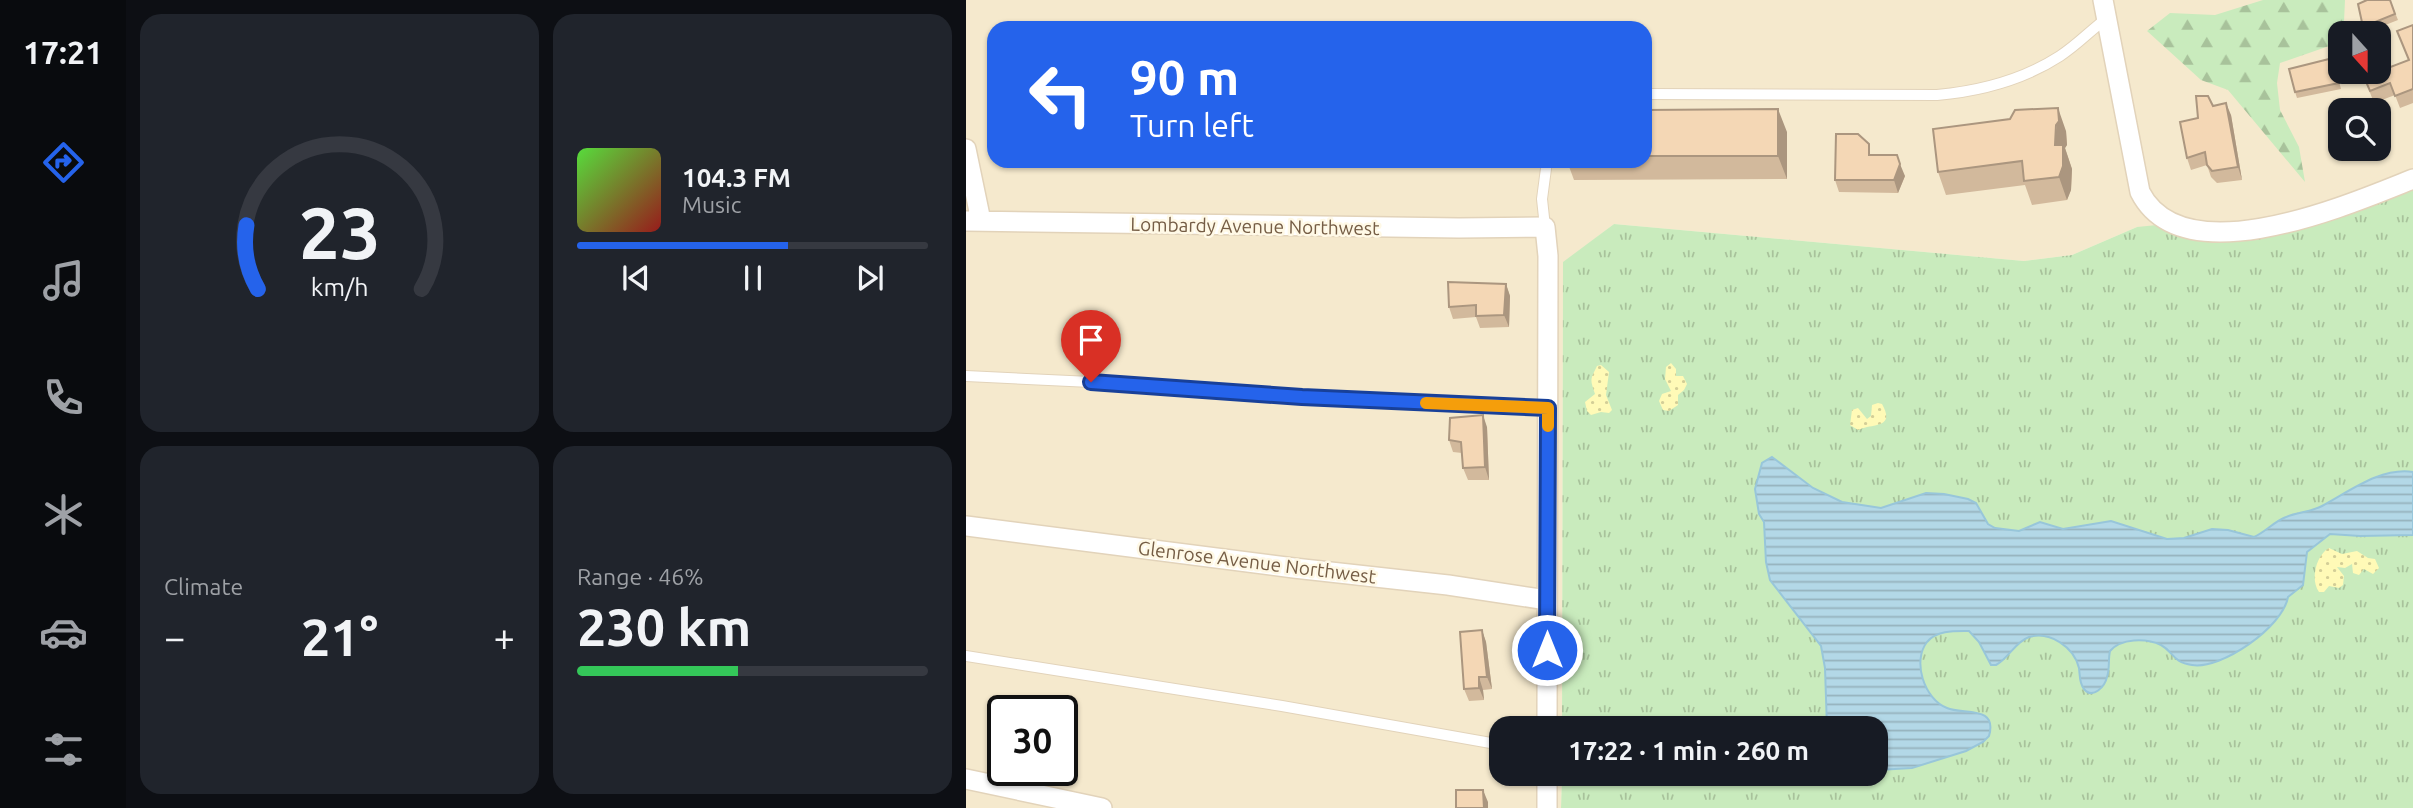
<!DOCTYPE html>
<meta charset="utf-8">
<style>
body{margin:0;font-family:Ubuntu,sans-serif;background:#20242c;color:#f1f3f6;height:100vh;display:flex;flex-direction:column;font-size:26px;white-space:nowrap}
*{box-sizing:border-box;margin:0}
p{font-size:23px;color:#9ea1a6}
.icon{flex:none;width:38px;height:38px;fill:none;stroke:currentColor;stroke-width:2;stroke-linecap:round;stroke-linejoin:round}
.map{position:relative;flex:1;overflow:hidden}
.panel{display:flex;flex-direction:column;gap:14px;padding:14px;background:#0d0f14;width:840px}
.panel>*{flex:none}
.guide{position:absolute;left:21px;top:21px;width:665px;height:147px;border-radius:21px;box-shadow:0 2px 5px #0004;background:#2563eb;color:#fff;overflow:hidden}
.needle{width:46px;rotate:159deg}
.buttons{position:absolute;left:1362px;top:21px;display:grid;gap:14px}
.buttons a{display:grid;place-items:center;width:63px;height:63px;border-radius:14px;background:#171b24;box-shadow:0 2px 5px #0004;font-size:35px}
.speed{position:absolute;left:21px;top:695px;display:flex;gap:14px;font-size:35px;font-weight:700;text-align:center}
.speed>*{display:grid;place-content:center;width:91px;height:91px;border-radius:50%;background:#171b24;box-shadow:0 2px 5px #0004;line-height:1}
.speed .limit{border:4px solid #111;border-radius:10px;background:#fff;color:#111}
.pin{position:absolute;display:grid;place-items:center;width:60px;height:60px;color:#fff;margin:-72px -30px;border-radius:50% 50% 50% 0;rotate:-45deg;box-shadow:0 0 7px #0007}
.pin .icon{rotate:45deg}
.me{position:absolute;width:77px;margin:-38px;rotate:0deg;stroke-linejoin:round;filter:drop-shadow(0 0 5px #0008)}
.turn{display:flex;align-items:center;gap:24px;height:147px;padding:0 28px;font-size:32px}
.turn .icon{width:91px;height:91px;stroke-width:2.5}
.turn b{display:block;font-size:49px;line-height:60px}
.big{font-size:52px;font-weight:700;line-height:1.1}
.panel .card{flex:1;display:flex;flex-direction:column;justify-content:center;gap:10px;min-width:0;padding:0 24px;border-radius:21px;background:#20242c}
.panel .dial{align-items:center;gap:0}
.dial svg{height:182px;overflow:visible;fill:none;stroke:#363941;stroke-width:7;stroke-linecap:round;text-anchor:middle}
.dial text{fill:#f1f3f6;stroke:none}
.song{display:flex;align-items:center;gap:21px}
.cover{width:84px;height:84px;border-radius:10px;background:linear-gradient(135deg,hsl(110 70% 55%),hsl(0 70% 35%))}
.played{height:7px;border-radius:4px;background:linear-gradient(90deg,#2563eb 60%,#363941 60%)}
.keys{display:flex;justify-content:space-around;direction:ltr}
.heat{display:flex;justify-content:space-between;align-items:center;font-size:38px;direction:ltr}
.charge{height:10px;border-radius:5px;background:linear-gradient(90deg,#34c759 46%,#363941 0)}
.panel .tiles{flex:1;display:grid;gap:14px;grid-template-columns:repeat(2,1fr)}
.trip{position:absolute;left:523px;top:716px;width:399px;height:70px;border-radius:21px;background:#171b24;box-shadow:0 2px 5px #0004;font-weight:700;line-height:70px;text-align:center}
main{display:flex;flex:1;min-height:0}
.dock{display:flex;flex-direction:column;width:126px;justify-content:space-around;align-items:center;background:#090b0e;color:#9ea1a6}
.dock .icon{width:49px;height:49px}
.dock .selected{color:#2563eb}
.dock b{font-size:32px;color:#f1f3f6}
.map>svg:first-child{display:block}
.residential{fill:#f5e9cd;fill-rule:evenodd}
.grass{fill:url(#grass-tufts)}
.forest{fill:url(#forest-firs)}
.sand{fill:url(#sand-dots)}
.water{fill:url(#water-rules);stroke:#98c6da;stroke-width:2}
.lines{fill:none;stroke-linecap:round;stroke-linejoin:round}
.lane-casing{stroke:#e2d3ba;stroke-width:12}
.street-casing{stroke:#e2d3ba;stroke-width:22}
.lane{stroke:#fff;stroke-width:10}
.street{stroke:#fff;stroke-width:19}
.wall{fill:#d2b99c}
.shaded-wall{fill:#ab967f}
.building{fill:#f4d7b5;stroke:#ab967f;stroke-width:2}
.route-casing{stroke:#184099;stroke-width:18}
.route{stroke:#2563eb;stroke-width:12}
.slow{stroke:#f59e0b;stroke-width:12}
.labels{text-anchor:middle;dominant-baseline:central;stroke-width:5;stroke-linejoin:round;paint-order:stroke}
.street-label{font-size:19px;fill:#755d45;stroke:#fff9e6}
</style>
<main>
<nav class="dock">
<b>17:21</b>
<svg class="icon selected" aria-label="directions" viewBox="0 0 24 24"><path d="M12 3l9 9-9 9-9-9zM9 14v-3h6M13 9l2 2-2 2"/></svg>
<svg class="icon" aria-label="music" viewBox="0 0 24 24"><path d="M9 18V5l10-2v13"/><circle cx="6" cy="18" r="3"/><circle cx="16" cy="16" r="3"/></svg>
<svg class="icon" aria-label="phone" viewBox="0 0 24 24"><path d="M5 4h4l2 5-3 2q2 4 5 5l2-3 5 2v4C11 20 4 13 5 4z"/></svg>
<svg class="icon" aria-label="climate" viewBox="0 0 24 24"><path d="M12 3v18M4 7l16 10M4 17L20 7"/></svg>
<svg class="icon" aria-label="car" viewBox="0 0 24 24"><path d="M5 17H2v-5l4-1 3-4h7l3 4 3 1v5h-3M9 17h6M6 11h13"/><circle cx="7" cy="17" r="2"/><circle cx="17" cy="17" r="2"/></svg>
<svg class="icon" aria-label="filters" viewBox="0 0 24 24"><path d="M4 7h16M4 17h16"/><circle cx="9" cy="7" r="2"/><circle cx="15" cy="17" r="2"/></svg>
</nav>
<section class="panel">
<div class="tiles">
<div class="card dial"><svg viewBox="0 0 100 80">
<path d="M14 69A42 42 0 1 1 86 69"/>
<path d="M14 69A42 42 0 0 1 9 41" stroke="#2563eb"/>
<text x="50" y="56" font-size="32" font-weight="700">23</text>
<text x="50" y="72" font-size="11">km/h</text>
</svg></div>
<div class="card">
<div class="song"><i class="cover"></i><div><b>104.3 FM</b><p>Music</p></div></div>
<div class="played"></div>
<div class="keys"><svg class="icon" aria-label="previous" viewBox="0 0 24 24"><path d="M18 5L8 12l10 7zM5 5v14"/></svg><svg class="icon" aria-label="pause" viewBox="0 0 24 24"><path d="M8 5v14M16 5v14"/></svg><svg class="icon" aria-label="next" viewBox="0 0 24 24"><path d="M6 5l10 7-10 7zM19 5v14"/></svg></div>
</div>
<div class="card"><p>Climate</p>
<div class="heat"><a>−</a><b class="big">21°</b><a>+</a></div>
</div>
<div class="card"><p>Range · 46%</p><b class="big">230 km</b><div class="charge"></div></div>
</div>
</section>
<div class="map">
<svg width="1447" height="808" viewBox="0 0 1447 808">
<defs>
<pattern id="grass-tufts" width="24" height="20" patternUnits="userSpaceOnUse" patternTransform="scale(1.75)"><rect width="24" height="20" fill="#c9ebbd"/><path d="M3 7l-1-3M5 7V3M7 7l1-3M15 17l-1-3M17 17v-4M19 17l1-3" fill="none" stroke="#a8c29b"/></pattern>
<pattern id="forest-firs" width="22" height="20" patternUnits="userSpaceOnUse" patternTransform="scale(1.75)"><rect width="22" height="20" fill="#c9ebbd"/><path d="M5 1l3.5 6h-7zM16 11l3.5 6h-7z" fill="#a8c29b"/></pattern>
<pattern id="sand-dots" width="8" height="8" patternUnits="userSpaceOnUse" patternTransform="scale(1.75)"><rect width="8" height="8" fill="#fffab7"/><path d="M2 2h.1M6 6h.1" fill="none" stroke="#d3ce97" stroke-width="1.8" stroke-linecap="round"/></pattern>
<pattern id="water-rules" width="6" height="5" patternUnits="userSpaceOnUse" patternTransform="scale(1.75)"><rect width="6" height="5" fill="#b3d8e7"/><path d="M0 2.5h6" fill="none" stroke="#96b2bd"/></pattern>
</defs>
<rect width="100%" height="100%" fill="#fdf6df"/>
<path class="residential" d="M0,0H1447V189L1378,216L1311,235L1171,227L1106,255L1058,261L648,224L597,263L596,728H536V774H596L595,808H0ZM28,28H679V161H28ZM1374,33H1412V72H1374ZM1374,110H1412V149H1374ZM37,710H96V770H37Z"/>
<path class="grass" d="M1447,189V808H595L596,774H910V728H596L597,262L648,224L1058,261L1106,255L1171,227L1191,225L1311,235L1378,216Z"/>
<path class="forest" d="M1297,0H1379L1378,22L1366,45L1314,63L1311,83L1314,110L1333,147L1339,182L1262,90L1235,80L1181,31L1204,13L1249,15Z"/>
<path class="sand" d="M705,363L710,369V376H717L721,384L718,390L712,395V405L703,411L697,410L693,401L696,394L705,391L699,379L700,367Z
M635,365L643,372L640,395L646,410L643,413L635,412L625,415L621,411L619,402L629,394C624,379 624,380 631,366Z
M912,403L916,404C930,429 906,423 892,430L884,425L886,410L892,408L901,419L905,416L906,405Z
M1363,548L1376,554L1391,551L1402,558L1409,559L1413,568L1407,574L1398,569L1393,575L1387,573L1386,564L1379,568L1371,567L1378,576L1377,585L1373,588L1363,586L1358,592H1353C1344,580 1350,555 1363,548Z"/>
<path class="water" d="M806,457L847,488L876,502L915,508L960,493L978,494L1002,499L1010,503L1022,524L1029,528L1053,531L1074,522L1097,529L1145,521L1201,539L1218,538L1246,529L1262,530L1288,537C1299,532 1309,521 1320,517C1332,512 1345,512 1356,506C1384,491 1415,467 1447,472V535L1394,536L1364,534L1341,552L1337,585L1322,597C1317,627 1255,670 1226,665C1206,662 1208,652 1195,645C1180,638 1155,638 1144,651C1142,659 1144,669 1141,677C1139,686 1127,700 1118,689C1113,683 1114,675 1113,668C1108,647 1084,631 1063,637C1049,642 1043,658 1030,665H1025L1013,642L1003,631C989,631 971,630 961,642C946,661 958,699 981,708C997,715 1032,705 1023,736L1017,742L1000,751L946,768L912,770H910V728H861L859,668L855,646L804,580L800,562L798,522L793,514L789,489L796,463Z"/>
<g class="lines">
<defs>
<path id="lane" d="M679,94L971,95C1015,91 1057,80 1094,56C1111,45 1125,30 1141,18
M579,227L576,199L581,161
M0,376L125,382L336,397L582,408
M0,656L316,706L536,745"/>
<path id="street" d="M1137,0L1174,192C1217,277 1384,204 1447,179
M0,149L15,221
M0,221L493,228L579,227L582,256L581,728
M0,526L328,568L482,585L581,600
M581,774V808
M0,779L136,808"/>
</defs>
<use href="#lane" class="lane-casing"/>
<use href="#street" class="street-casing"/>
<use href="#lane" class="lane"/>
<use href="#street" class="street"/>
</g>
<path class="wall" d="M1424,0L1432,20L1399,33L1397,27Z
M1447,25V103L1434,108L1429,95L1408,103L1398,77L1442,60Z
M1369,65L1375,89L1331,98L1329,92Z
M1247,106L1265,115L1276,180L1251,183L1245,177L1241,165L1225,170L1221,158L1232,118Z
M679,110L821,132V179L608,180L601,161H679Z
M1044,119L1100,131L1101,145L1099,148L1106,169L1105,190L1101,200L1066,205L1059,185L980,195L972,172Z
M907,155L939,176L932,193L873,192L869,180Z
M540,284L544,296L543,327L514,328L510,317L487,319L483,307Z
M521,427L523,480H502L497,468L496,453L487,452L483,440Z
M516,630L520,642L526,689L517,690L518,700L503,701L498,689Z"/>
<path class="shaded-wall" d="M1260,103L1265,115L1276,180L1272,167Z
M1092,108L1100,131L1101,145L1099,148L1106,169L1105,190L1101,200L1093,177L1089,145Z
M812,109L821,132V179L812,156Z
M934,164L939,176L932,193L928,180Z
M540,284L544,296L543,327L538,315Z
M517,415L521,427L523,480L519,467Z
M516,630L520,642L526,689L521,677Z
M513,677L517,690L518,700L513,688Z
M517,790L522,802V808H518Z"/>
<path class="building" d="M1401,0H1424L1429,14L1397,27L1392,4Z
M1447,25V89L1429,96L1424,83L1404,91L1398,77L1443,60L1431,31Z
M1367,58L1373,83L1329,92L1323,69Z
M1230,96H1242L1247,106L1260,103L1272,167L1246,171L1241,165L1239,152L1221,158L1214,122L1232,118Z
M1092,108L1093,121L1090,125L1089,145H1097V166L1093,177L1058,181L1056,161L972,172L967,129L1044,119L1049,110Z
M812,109V156H679V110Z
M870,134H892L903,144V155H931L934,164L928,180H869Z
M482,282L540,284L538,315L510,316V305L483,307Z
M517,415L519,467L497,468L495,442L483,440L484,418Z
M516,630L521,677H513V688L498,689L494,632Z
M490,790H517L518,808H490Z"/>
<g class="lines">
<defs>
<path id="route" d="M125,382L336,397L582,408L581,650"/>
</defs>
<use href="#route" class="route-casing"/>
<use href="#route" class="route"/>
<path class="slow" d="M460,403L582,408V426"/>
</g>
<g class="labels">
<g class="street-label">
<text transform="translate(289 226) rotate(1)">Lombardy Avenue Northwest</text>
<text transform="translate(291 562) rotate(7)">Glenrose Avenue Northwest</text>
</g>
</g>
</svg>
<div class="buttons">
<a><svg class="needle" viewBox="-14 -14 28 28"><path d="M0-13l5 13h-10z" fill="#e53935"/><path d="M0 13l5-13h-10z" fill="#9ea1a6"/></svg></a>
<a><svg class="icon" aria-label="search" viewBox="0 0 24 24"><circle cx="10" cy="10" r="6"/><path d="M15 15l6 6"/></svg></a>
</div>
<div class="speed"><div class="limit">30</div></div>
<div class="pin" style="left:125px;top:382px;background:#d93025"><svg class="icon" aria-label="arrive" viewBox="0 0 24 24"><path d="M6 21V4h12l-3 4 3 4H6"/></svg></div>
<svg class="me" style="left:581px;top:650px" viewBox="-20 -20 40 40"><circle r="17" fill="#2563eb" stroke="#fff" stroke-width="3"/><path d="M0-11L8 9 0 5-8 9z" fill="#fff"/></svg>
<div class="trip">17:22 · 1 min · 260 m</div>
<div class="guide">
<div class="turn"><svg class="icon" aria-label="left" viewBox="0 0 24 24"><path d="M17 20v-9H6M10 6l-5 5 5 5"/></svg><div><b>90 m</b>Turn left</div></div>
</div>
</div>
</main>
